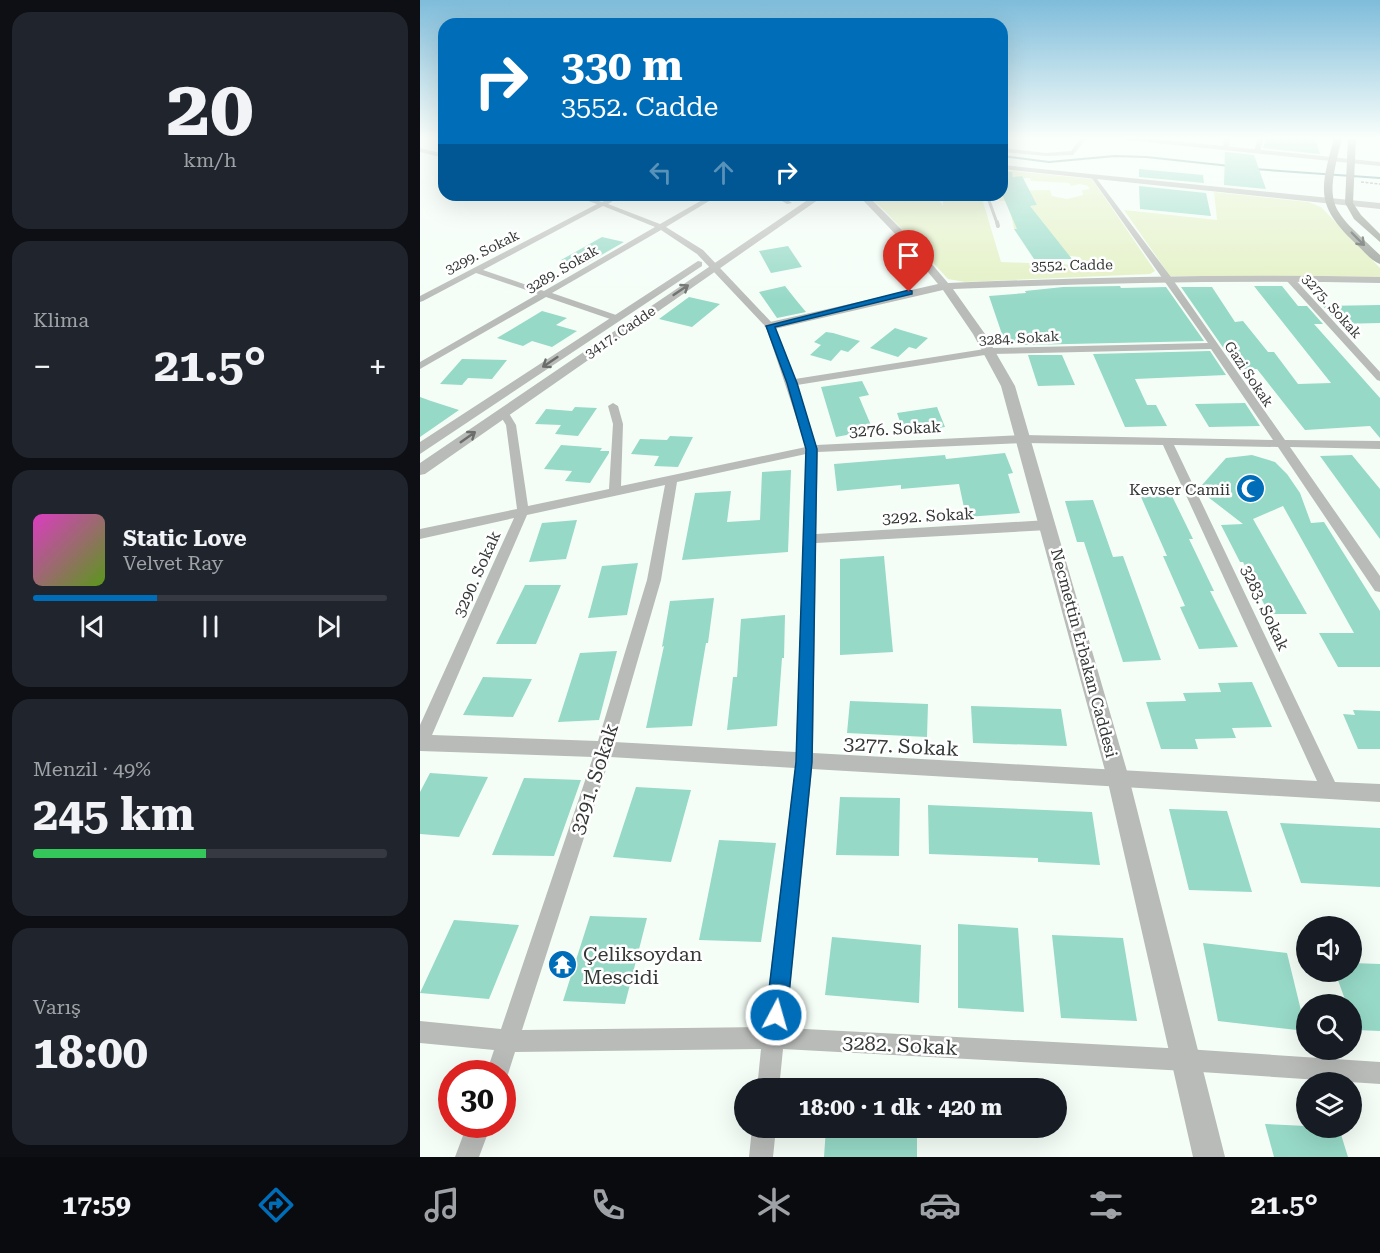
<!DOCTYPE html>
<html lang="tr">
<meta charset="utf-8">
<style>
body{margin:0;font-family:"Roboto Serif",serif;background:#20242c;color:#f1f3f6;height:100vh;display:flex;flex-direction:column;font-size:22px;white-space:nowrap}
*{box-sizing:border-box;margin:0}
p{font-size:20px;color:#9ea1a6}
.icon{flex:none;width:33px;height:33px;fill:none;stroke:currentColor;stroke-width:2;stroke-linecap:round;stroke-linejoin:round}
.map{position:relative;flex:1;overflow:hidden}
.details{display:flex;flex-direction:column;gap:12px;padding:12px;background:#0d0f14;width:420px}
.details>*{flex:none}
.banner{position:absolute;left:18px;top:18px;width:570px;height:183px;border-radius:18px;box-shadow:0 6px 24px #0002;background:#006db9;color:#fff;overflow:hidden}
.controls{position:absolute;left:876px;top:916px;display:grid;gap:12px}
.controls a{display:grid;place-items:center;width:66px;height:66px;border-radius:50%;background:#171b24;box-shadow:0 6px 24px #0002;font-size:30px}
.speed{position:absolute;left:18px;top:1060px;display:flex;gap:12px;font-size:30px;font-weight:700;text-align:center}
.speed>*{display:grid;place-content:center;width:78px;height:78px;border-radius:50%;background:#171b24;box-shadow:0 6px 24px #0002;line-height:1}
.speed .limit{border:9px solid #d22;background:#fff;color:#111}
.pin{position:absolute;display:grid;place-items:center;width:51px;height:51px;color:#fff;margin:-62px -26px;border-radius:50% 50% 50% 0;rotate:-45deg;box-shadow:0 0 6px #0007}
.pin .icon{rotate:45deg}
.me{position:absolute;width:66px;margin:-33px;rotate:6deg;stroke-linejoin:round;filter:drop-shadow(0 0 4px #0008)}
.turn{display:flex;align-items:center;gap:21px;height:126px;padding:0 24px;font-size:27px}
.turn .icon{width:78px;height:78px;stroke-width:2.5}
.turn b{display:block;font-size:42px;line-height:51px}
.lanes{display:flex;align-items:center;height:57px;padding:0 24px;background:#0003;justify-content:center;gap:30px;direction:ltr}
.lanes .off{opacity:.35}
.big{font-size:45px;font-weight:700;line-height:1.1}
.details .widget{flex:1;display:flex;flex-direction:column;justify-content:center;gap:9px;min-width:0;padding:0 21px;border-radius:18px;background:#20242c}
.details .dial{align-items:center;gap:0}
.dial b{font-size:78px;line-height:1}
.song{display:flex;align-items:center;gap:18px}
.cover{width:72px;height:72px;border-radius:9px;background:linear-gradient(135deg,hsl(310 70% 55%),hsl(90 70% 35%))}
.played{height:6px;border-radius:3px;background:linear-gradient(90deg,#006db9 35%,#363941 35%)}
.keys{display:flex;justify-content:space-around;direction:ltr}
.heat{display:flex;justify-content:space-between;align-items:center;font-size:33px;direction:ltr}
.charge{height:9px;border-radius:4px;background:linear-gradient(90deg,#34c759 49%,#363941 0)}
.trip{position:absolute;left:314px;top:1078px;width:333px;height:60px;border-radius:30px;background:#171b24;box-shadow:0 6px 24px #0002;font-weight:700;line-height:60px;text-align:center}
.tabs{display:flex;height:96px;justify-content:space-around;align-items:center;background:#090b0e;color:#9ea1a6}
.tabs .icon{width:42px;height:42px}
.tabs .on{color:#006db9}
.tabs b{font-size:27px;color:#f1f3f6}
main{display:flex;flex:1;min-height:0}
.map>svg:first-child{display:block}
.green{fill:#e3f0c3}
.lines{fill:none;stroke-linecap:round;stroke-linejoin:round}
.stream{stroke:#699c9a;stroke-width:2}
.building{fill:#96d9c6}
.path{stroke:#939a95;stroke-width:1.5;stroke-dasharray:3 1.5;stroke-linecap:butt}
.service-far1{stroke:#b9bbb8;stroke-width:3}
.service{stroke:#b9bbb8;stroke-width:4}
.minor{fill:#b9bbb8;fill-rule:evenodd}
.tertiary{fill:#b9bbb8;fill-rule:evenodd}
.secondary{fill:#989d97;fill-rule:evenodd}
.oneway{stroke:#535753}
.oneway2{stroke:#6a6d6a}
.route{fill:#006db9;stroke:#004778;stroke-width:1.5}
.labels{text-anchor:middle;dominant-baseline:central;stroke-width:5;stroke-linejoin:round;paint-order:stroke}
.far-street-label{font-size:14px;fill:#353936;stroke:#fff}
.street-label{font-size:16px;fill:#353936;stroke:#fff}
.poi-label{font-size:16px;fill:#353936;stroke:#fff;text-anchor:end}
.near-street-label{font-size:20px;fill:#353936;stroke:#fff}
.near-poi-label{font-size:20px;fill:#353936;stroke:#fff;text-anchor:start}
</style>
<main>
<section class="details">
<div class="widget dial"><b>20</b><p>km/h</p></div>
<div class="widget"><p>Klima</p>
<div class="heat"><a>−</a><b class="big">21.5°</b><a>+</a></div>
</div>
<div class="widget">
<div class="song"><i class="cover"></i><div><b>Static Love</b><p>Velvet Ray</p></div></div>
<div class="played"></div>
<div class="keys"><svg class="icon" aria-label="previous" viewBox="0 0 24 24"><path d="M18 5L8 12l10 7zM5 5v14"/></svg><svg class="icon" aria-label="pause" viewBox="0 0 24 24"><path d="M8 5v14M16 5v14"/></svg><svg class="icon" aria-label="next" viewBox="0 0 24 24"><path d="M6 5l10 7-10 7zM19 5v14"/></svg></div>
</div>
<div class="widget"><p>Menzil · 49%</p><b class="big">245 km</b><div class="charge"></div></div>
<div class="widget"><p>Varış</p><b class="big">18:00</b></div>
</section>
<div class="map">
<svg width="960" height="1157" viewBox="0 0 960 1157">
<rect width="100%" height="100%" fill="#f4fef7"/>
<path class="green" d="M582,170L672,179L735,271L730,274L545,282L528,279L465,211L447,195H516L523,206V199L544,200L543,195H561L581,262L661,265L660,257L641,255L597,229H594L591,214L609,206L617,205L614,200L579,201L577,195H582V191L630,190L632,196L647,199L663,195L662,190L670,189L668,186L660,184L651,186L649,183L611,181L610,178H594L593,175L582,176Z
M794,192L888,202L901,207L960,268V277L750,276L704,210L797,220Z"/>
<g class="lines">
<path class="stream" d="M582,156L629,162L695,156L726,157L810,166
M834,169L960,178"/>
</g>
<path class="building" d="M846,138H895L900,154L843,148Z
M805,152L834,155L846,189L804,185Z
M719,169L783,175L784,183L719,177Z
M582,171L592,172L593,177L602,176L617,205L610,206L652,259H614L594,229H597L582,194Z
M719,186L786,193L791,216L720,209Z
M182,237L204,242L164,265L141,260Z
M368,246L382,267L351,273L339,251Z
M365,286L376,300L386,312L357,318L339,292Z
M700,286L701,288L746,287L784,341L604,345L603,343H585L569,296L606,293L605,291L643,287Z
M834,286H862L878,306H887L903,324H894L960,398V438L950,426L885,430L837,369H818L761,287H792L815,322L823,321L848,352H854L878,384L911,383Z
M269,297L300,304L272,327L239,319Z
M960,305V323L919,324L903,306Z
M122,311L147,318L136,325L157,331L132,347L112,341L103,346L77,338Z
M475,328L481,330L508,338L496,349L489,347L478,357L450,348Z
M406,332L413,333L440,341L428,352L421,350L411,361L390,355L401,345L394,342Z
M790,351L806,375L715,379L727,405H736L747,426L705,427L673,354Z
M608,355H642L655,385L618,386Z
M42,359L87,360L72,379L48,378L42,385L20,384Z
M442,381L449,395L439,397L453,430L416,437L401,387Z
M0,397L11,401L39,410L0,437Z
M825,403L840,426L789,427L775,404Z
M155,407L177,408L158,436L135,434L141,425L115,424L126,409L152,411Z
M517,407L525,427L484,433L477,413Z
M250,436L273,437L258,467L234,466L239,456L211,454L220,439L247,440Z
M141,445L182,448L180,451H189V453L170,483L145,481L152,471L124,469Z
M585,453L593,473L588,474L600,513L546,517L539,484L481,489V485L417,491L414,464L525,455L526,459Z
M832,455L855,462L867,474L880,493L891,523L904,522L960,611V667H918L899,633H934L863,506L833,519L887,614H849L823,562H820L801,525L823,524L788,497L782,485L806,458Z
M932,455L960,489V539L900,456Z
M371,470L368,552L262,560L275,493L311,491L307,522L340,520L342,472Z
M752,496L773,539H769L794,591H790L818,647L779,649L760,607L765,606L743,556H747L721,497Z
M673,500L693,557L703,556L741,660L703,662L664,542H657L645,501Z
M157,520L146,559L109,562L122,523Z
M464,556L473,652L420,655V559Z
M218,563L207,615L168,618L182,566Z
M105,585H141L116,644H76Z
M294,598L288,643H286L272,726L226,728L244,646L242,647L250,601Z
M365,615L364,658H362L357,726L307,730L313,677H317L321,619Z
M197,651L179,720L138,722L160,653Z
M63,677L112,679L93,717L43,715Z
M832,682L852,727L812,728L816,738L775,739L778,749H741L726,702L766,701L763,693L801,692L798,683Z
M430,701L508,704L507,737L427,733Z
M551,706L641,709L647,746L553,743Z
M933,710L960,711V749H938L923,714L935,715Z
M10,773L68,777L39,837L0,834V792Z
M104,778L161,780L134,856L72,855Z
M216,787L271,790L251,862L193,857Z
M420,797L480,798L479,856L416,855Z
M508,805L672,812L680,865L618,862V858L509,854Z
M749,809L807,811L832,892L769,890Z
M860,823L960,828V887L881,883Z
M299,840L356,843L341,942L279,940Z
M170,916L227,918L205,1004L143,1001Z
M34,920L99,925L69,999L0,993Z
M538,924L598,928L604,1012L538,1008Z
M632,935L703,938L717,1021L641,1018Z
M412,937L501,945L499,1003L405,995Z
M783,943L867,953L886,1031L798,1021Z
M932,963L960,964V1031L936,1030L932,1018V1005H927L915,972H932Z
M845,1124L886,1126V1128H919L928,1157H854Z
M406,1128H497V1157H404Z"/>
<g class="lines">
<path class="path" d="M941,182L960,184"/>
<path class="service-far1" d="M567,195L577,223"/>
<path class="service" d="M577,222L578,226"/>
<path class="minor" d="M661,138H667L653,155L626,156L582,152V148L626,153L651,151Z
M804,138H810L809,148L806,150L803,148Z
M838,138H844L840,151L837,153L834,151Z
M0,148L24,154V158L0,152Z
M674,175L751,277L865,440L960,441V449L870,447L960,576V592L955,591L858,447L754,445L915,782L960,784V802L392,769L366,1028L766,1049L960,1062V1084L766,1071L363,1049L359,1089H337L341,1049L95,1052L88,1074L82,1083V1074H66L74,1050L0,1043V1021L81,1029L173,757L0,751V725L94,518L0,539V529L97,509L86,425L78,412L83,409L87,410L96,425L108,506L189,489L193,424L188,406L193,403L198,406L203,424L201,486L386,447L346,327L277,254L241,230L132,293L199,316V320H193L126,297L0,369V362L118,294L56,273L3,301L0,302V296L177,204L151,195H161L182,202L195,195H203L188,204L240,224L291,195H299L246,227L283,250L353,324L375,379L571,348L788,343L671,177ZM183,206L235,227L124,291L63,270ZM791,349L853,440L603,435L396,445L377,385L571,354ZM603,443L743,445L897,781L393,753L396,543L628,530L634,525L628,520L396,534L398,452ZM386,454L376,752L194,742L241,580L257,482ZM245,485L227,580L178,741L12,735L107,515ZM190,757L375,768L344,1027L102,1030Z
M352,195H360L372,203L367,204Z
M866,276H872L960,372V381L957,380L866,280Z
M47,1125H71L59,1157H35Z
M332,1128H356L353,1157H329Z"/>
<path class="tertiary" d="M704,138H726L960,162V166L707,140Z
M582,165L960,203V209L582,169Z
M395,195H405L5,474L0,475V463Z
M438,195H447L488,236L528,283C672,277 816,274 960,277V283C818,280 675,283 533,289L565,334L595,386L709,778L805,1157H773L687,778L581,386L553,334L523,290L350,330L344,326L350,322L518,284L481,240Z
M278,261L282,262V266L0,454V442Z"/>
<path class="secondary" d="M914,138H922C904,209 909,206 960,255V264C951,261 943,250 935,243C894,204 901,188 914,138Z
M928,138H936L933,203L941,215L960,234V242L934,219L925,203Z"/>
</g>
<defs><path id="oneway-shaft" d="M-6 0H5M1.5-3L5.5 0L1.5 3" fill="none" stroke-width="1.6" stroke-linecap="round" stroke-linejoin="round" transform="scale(1.5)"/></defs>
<use class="oneway" href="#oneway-shaft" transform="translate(938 239) rotate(45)"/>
<g class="oneway2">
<use href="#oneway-shaft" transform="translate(261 290) rotate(-34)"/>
<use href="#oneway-shaft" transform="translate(130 362) rotate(146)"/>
<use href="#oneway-shaft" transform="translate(48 437) rotate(-35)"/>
</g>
<linearGradient id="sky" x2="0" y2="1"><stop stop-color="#7ebcda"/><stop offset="0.46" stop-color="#fafffb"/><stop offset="1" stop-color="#fafffb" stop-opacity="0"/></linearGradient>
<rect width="960" height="300" fill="url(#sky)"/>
<path class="route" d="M489,290L492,291V294L355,327L377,383L397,449L392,762L367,1015L364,1023L356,1026L349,1023L346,1015L376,762L386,449L367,383L346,326Z"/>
<defs>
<symbol id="mosque-disc" viewBox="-11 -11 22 22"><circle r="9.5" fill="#006db9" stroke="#fff"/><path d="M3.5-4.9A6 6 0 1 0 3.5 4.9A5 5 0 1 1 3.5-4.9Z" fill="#fff"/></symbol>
<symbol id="temple-disc" viewBox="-11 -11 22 22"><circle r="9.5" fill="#006db9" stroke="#fff"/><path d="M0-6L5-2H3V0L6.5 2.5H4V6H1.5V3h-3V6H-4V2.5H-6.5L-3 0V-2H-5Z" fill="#fff"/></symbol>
</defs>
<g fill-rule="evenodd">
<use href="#mosque-disc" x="814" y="472" width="33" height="33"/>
<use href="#temple-disc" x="126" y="948" width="33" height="33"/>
</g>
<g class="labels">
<g class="far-street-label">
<text transform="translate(62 252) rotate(-27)">3299. Sokak</text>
<text transform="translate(652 265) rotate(-1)">3552. Cadde</text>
<text transform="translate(142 269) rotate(-30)">3289. Sokak</text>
<text transform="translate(912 306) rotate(48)">3275. Sokak</text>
<text transform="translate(200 332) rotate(-34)">3417. Cadde</text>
<text transform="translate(599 338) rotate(-3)">3284. Sokak</text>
<text transform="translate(829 374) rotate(56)">Gazi Sokak</text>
</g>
<g class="street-label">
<text transform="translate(475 429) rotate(-3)">3276. Sokak</text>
<text transform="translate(508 516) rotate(-3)">3292. Sokak</text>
<text transform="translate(57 574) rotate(-66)">3290. Sokak</text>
<text transform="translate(845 608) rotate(65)">3283. Sokak</text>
<text transform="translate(664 653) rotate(75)">Necmettin Erbakan Caddesi</text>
</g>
<g class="poi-label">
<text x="810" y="489">Kevser Camii</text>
</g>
<g class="near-street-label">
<text transform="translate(481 746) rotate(3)">3277. Sokak</text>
<text transform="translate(174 779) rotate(-72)">3291. Sokak</text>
<text transform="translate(480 1045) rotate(3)">3282. Sokak</text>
</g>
<g class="near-poi-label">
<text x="163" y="954">Çeliksoydan<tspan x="163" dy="23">Mescidi</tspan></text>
</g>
</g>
</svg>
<div class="controls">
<a><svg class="icon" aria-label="sound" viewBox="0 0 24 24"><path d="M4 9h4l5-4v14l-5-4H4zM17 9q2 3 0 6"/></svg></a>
<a><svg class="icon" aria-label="search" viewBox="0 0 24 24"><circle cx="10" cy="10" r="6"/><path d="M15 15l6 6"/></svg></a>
<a><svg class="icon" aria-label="layers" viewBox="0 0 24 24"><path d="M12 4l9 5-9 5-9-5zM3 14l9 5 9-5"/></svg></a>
</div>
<div class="speed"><div class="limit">30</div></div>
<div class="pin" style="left:489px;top:292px;background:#d93025"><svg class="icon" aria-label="arrive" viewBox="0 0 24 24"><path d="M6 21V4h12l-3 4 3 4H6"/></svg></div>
<svg class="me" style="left:356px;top:1015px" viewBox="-20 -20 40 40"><circle r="17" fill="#006db9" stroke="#fff" stroke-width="3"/><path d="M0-11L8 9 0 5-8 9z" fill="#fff"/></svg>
<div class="trip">18:00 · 1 dk · 420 m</div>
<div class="banner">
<div class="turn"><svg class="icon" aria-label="right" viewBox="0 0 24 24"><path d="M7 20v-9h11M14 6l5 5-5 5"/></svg><div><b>330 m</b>3552. Cadde</div></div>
<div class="lanes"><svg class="icon off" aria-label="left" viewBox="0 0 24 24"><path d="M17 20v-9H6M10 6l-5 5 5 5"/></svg><svg class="icon off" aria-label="ahead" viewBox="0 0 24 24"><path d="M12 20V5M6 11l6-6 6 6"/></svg><svg class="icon" aria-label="right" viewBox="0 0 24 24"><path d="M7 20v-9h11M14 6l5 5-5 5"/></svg></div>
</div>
</div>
</main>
<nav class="tabs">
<b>17:59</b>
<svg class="icon on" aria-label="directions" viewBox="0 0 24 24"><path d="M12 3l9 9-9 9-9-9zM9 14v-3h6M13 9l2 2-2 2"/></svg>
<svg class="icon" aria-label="music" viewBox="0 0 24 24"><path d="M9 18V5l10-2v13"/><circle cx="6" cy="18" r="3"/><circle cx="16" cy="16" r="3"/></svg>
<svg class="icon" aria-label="phone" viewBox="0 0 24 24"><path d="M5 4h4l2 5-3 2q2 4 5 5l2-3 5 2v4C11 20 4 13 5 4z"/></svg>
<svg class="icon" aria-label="climate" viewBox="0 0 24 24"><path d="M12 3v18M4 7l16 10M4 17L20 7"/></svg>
<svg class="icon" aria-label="car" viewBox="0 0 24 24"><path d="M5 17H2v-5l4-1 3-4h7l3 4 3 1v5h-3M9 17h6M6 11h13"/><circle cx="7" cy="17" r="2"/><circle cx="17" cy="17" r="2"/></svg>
<svg class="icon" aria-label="filters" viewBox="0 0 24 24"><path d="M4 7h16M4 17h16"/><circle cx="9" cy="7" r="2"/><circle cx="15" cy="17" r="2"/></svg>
<b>21.5°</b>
</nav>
